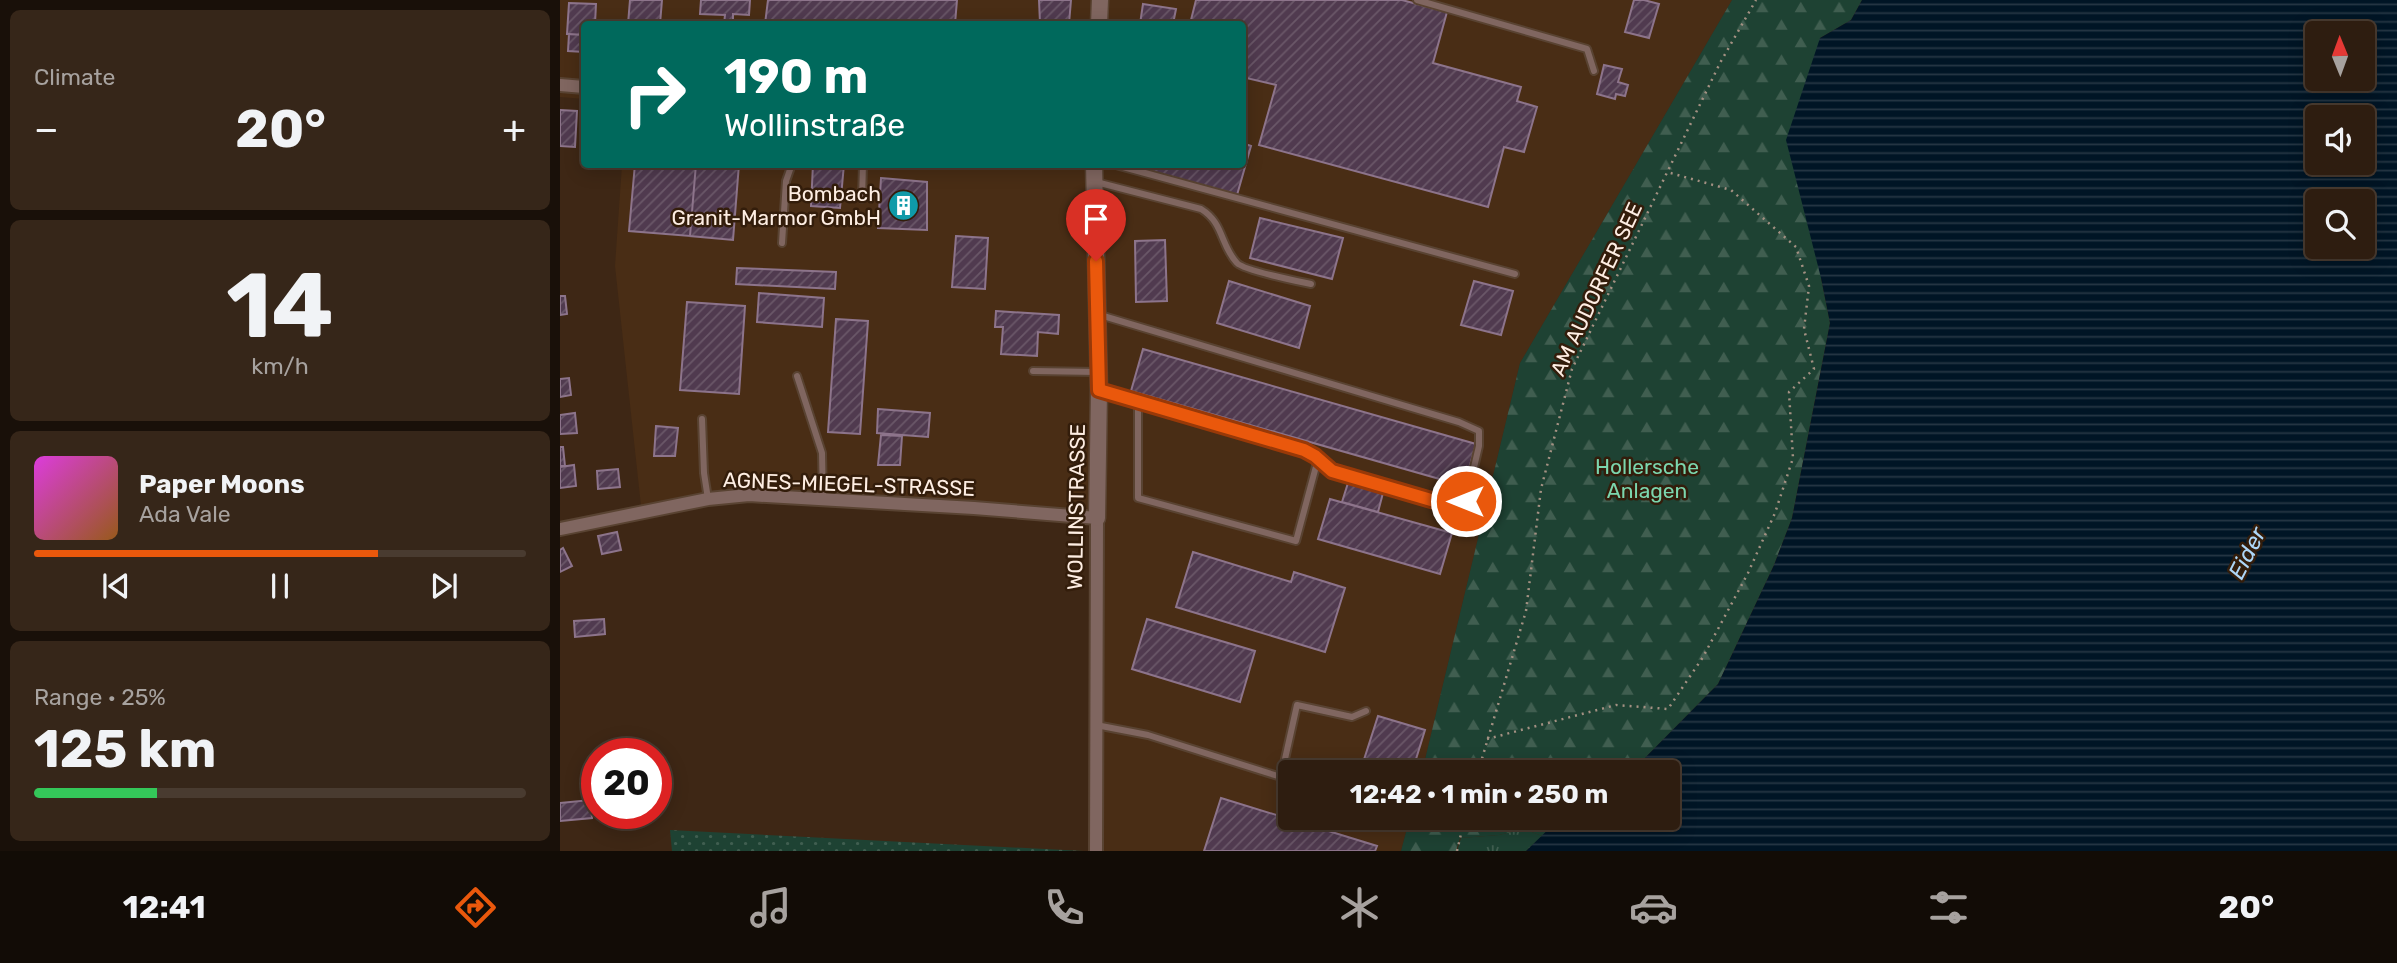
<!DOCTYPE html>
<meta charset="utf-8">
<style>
body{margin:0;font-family:Rubik,sans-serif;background:#362619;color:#f1f3f6;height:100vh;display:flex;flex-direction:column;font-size:26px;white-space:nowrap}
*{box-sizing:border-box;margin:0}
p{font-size:23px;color:#a7a29f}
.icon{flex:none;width:38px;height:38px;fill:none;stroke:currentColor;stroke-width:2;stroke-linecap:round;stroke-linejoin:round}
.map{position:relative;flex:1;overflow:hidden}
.details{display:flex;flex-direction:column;gap:10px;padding:10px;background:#191009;width:560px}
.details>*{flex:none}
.top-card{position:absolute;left:21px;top:21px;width:665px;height:147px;border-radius:7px;box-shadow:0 4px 18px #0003,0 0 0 2px #493b30;background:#00695c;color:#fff;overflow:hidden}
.needle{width:46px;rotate:359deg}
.fabs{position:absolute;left:1745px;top:21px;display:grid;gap:14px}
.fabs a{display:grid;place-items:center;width:70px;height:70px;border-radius:7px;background:#2e1d10;box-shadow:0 4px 18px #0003,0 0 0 2px #493b30;font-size:35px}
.speed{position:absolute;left:21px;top:738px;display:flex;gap:14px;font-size:35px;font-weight:700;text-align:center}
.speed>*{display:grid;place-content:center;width:91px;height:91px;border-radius:50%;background:#2e1d10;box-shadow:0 4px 18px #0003,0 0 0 2px #493b30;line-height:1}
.speed .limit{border:10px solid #d22;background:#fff;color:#111}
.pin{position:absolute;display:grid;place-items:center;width:60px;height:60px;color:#fff;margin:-72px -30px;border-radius:50% 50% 50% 0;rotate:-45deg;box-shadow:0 0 7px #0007}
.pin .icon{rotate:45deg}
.me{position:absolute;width:77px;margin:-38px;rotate:270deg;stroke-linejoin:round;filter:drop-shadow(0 0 5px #0008)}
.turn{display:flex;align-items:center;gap:24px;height:147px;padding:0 28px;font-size:32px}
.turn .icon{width:91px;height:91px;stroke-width:2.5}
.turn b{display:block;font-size:49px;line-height:60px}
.big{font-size:52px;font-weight:700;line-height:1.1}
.details .widget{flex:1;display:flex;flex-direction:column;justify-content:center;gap:10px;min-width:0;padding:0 24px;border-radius:10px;background:#362619}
.details .dial{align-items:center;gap:0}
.dial b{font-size:91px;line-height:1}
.song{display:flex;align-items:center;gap:21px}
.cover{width:84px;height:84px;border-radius:10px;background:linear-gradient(135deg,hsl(300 70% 55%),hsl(30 70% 35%))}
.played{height:7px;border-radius:4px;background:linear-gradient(90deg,#ea580c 70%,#493b30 70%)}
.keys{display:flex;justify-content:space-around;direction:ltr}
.heat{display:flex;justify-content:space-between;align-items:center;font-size:38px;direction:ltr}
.charge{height:10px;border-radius:5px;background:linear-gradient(90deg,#34c759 25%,#493b30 0)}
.trip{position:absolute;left:718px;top:760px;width:402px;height:70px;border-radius:7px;background:#2e1d10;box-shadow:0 4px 18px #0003,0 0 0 2px #493b30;font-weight:700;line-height:70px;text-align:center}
.tab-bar{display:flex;height:112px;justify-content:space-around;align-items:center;background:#120c06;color:#a7a29f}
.tab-bar .icon{width:49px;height:49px}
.tab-bar .active{color:#ea580c}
.tab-bar b{font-size:32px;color:#f1f3f6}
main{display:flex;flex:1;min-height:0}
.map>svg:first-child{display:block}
.built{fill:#492d15}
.grass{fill:url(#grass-tufts)}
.forest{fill:url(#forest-firs)}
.park{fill:url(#park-dots)}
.water{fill:url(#water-rules);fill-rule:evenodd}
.building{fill:url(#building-hatch);stroke:#8d748b;stroke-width:2}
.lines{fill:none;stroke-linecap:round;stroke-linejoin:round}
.service-casing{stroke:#594332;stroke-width:10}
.minor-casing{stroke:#594332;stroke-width:16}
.tertiary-casing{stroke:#594332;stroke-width:19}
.path{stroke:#a49183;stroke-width:2.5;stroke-dasharray:2 5;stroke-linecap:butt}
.service{stroke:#806660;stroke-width:6}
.minor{stroke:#806660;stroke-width:12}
.tertiary{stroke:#806660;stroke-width:16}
.route-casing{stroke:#983908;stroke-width:18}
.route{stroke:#ea580c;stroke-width:12}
.labels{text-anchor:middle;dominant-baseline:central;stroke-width:5;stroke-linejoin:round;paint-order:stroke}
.poi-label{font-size:21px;fill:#feeee3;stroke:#331d0b;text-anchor:end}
.street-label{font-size:21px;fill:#feeee3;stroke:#331d0b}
.park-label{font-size:21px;fill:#7bd6ae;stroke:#331d0b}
.water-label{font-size:23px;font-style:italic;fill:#add6f7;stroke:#331d0b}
</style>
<main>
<section class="details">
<div class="widget"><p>Climate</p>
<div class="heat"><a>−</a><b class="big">20°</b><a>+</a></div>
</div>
<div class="widget dial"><b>14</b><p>km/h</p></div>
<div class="widget">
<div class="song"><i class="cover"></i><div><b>Paper Moons</b><p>Ada Vale</p></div></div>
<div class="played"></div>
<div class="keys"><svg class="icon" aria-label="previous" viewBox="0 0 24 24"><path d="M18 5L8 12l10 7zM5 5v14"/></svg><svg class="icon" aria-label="pause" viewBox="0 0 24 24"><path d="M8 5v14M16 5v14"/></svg><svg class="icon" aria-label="next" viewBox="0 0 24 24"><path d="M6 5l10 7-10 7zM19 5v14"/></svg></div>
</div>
<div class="widget"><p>Range · 25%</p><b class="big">125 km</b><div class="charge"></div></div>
</section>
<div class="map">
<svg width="1837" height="851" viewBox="0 0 1837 851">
<defs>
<pattern id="grass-tufts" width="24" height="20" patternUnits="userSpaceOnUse" patternTransform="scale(1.75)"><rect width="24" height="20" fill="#1e4233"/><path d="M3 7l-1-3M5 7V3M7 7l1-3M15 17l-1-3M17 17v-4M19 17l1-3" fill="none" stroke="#405e50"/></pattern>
<pattern id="forest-firs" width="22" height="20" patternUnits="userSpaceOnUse" patternTransform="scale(1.75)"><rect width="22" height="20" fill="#1e4233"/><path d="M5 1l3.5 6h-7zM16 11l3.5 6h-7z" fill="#405e50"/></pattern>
<pattern id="park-dots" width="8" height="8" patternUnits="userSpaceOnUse" patternTransform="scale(1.75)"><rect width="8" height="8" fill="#1e4233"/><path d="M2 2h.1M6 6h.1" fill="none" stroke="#405e50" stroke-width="1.8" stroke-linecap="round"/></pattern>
<pattern id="water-rules" width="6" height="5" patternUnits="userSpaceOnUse" patternTransform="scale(1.75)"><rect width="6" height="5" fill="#001525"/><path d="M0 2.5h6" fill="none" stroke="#263744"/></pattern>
<pattern id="building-hatch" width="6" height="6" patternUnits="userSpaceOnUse" patternTransform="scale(1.75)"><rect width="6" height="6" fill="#503a4f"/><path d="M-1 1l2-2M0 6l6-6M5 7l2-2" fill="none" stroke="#6a5768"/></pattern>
</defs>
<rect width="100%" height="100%" fill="#3e2715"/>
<path class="built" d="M0,0H1172L960,363L862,772H730V817H850L841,851H534L535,519L189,496L82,515L55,266L62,165L682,164V24H24V99L0,97Z"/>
<path class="grass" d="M964,829L982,836L966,851H897L901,838L939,835Z"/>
<path class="forest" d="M1172,0H1302L1291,20L1260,38L1261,278L1270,323L1232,518L1214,565L1158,684L1071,772H862L960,363Z
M850,817H1001L982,836L964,829L939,835L900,838L896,851H841Z"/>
<path class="park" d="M110,830L524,851H112Z"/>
<path class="water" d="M1302,0H1837V851H966L1001,817H1108V772H1071L1158,684L1214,565L1232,518L1270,323L1261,278L1226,140L1260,38L1291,20ZM1757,33H1802V79H1757ZM1757,117H1802V163H1757ZM1757,201H1802V247H1757Z"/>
<path class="building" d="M70,0H102L100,24H68Z
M141,0H190L189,15L173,14V24H164L165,15L140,14Z
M208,0H397L395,24H205Z
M479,0H511L509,24L480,23Z
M636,0H842L887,12L873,63L961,87L957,101L977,107L964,152L944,147L928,207L699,145L716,85L682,77V24H630Z
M1074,0H1084L1099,4L1089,38L1065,32Z
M9,3L36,4L35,24H24V35L7,34Z
M583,4L616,9L613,24H580Z
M9,34L24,35V52L8,51Z
M1044,65L1062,69L1058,82L1068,85L1065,96L1056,94L1055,99L1037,94Z
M0,110L17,111L15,147L0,146Z
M682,143L691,146L677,195L576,167V164H682Z
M75,164H136L130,236L69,231Z
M136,164H179L173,240L130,236Z
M253,164H284L280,208L251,206Z
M321,178L367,182V230L318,228Z
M700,218L783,238L772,279L690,258Z
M396,236L428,238L425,289L392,287Z
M605,240L607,301L576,302L575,241Z
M177,268L276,272L275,289L176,284Z
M669,281L750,306L739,348L657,323Z
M914,281L953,291L941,335L901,325Z
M199,293L264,298L262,327L197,322Z
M0,296H5L7,314L0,315Z
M127,302L185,306L179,394L120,390Z
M436,311L499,315L498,334L478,332L477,356L441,354L443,327H435Z
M276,319L308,321L300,434L268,432Z
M583,349L916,444L904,486L571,391Z
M9,378L11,395L0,397V379Z
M318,409L370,413L368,437L317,433Z
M15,413L17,433L0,434V415Z
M96,426L118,428L115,456H94Z
M321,435L342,436L340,465H318Z
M0,447H3L5,466H0Z
M14,465L16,486L0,488V467Z
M58,469L60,487L38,489L37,471Z
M788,483L823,493L818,512L782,502Z
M770,499L892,533L880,574L758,539Z
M57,532L61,550L42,554L38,536Z
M3,548L12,566L0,572V550Z
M633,552L731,582L734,572L785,588L765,652L616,607Z
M44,619L45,634L15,637L14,621Z
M587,619L695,651L680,702L572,669Z
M818,716L865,730L852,772H800Z
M661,798L817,846L815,851H644Z
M30,800L32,818L0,821V803Z"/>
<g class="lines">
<defs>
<path id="service" d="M857,0L1027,49L1034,71
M552,164L955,274
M536,182L641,209C664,223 660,245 677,263C685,271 737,281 751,284
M302,199L303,164
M222,243L226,181L232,164
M540,315L899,422L919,431V446L906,501L901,507H895L772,471L755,456L744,450L541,391
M473,371L538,372
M237,376L262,453L263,499
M578,401V498L736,541L758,459
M142,419L144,473L148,499
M536,725L588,735L721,777L737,705L792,717L806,711"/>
<path id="minor" d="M0,85L24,87
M0,529L148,499L189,495L414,508L537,518L536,851"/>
<path id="tertiary" d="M539,24L540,0
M534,164L539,390L537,518"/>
</defs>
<use href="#service" class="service-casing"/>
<use href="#minor" class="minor-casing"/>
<use href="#tertiary" class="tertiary-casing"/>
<path class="path" d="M927,739L1056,705L1108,709L1143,657L1188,573L1215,513L1233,458L1229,392L1254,369L1244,329L1249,286L1236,247L1171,190L1107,172
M918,772L966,611L981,489L1012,369L1160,63L1196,0
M897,851L905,817"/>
<use href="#service" class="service"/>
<use href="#minor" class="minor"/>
<use href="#tertiary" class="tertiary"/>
</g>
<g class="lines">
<defs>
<path id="route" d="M536,261L539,390L744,450L755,456L772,471L895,507H901L906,501"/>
</defs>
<use href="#route" class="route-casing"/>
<use href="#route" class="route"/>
</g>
<defs>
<symbol id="building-disc" viewBox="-11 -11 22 22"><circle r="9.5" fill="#0f9aa8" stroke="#331d0b"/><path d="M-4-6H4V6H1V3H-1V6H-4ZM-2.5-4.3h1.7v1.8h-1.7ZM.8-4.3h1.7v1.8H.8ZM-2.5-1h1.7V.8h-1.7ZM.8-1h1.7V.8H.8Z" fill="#fff"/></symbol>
</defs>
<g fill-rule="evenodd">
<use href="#building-disc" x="326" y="188" width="35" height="35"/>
</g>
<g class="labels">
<g class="poi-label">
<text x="321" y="193">Bombach<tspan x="321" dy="24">Granit-Marmor GmbH</tspan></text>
</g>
<g class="street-label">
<text transform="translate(1036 289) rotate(-65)">AM AUDORFER SEE</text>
<text transform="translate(289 484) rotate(2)">AGNES-MIEGEL-STRASSE</text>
<text transform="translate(516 507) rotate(-89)">WOLLINSTRASSE</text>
</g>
<g class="park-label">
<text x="1087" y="466">Hollersche<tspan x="1087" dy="24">Anlagen</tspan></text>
</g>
<g class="water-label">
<text transform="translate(1687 553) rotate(-63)">Eider</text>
</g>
</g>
</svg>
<div class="fabs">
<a><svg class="needle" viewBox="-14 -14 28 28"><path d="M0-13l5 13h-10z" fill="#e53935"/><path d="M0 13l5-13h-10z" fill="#a7a29f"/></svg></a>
<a><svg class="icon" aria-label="sound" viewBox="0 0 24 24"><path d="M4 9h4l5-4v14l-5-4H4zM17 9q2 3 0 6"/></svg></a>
<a><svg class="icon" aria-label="search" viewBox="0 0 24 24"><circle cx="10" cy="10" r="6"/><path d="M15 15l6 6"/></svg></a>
</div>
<div class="speed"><div class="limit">20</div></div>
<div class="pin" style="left:536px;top:261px;background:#d93025"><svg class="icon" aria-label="arrive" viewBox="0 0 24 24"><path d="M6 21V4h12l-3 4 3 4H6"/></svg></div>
<svg class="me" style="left:906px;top:501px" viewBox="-20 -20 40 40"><circle r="17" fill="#ea580c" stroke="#fff" stroke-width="3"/><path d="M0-11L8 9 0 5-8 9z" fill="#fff"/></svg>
<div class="trip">12:42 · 1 min · 250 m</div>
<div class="top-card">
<div class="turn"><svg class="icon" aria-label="right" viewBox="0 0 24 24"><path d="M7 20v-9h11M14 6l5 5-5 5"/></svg><div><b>190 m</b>Wollinstraße</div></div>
</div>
</div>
</main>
<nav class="tab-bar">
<b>12:41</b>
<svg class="icon active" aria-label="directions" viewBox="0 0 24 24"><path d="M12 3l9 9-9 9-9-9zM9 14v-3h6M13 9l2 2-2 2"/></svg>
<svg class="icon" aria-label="music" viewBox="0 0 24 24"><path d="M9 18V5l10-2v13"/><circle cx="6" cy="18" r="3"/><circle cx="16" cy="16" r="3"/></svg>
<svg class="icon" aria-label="phone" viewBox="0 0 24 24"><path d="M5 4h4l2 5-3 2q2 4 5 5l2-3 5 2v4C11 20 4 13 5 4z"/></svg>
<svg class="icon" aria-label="climate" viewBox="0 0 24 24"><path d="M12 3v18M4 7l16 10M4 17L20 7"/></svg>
<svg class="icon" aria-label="car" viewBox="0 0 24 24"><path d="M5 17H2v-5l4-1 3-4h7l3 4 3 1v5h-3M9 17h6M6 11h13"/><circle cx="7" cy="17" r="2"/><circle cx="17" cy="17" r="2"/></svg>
<svg class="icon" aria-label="filters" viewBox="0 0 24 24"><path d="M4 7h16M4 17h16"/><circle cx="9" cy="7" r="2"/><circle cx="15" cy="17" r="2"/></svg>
<b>20°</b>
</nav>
